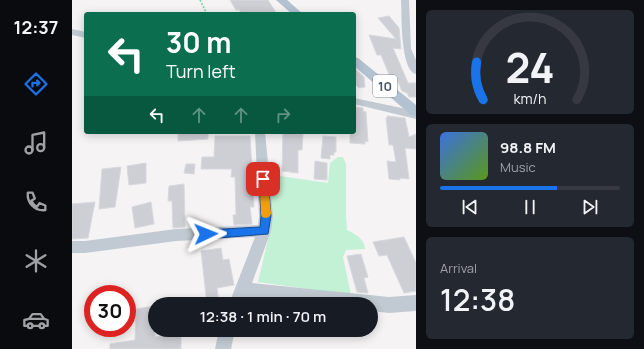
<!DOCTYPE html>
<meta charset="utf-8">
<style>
body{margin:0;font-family:Manrope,sans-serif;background:#242831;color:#f1f3f6;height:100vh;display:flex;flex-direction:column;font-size:15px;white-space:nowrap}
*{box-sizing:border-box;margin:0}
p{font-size:13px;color:#9ea1a6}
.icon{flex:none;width:22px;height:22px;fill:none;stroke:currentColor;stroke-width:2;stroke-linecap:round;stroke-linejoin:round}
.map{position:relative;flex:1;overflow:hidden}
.panel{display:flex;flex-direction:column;gap:10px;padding:10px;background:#0d0f14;width:228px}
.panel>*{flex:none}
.top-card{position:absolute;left:12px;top:12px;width:272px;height:122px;border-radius:4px;box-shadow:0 2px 10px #0003;background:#0b6e4f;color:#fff;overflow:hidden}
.speed{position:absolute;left:12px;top:285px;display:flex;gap:8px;font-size:20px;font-weight:700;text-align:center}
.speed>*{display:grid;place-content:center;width:52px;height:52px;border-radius:50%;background:#171b24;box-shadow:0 2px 10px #0003;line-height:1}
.speed .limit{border:6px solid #d22;background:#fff;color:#111}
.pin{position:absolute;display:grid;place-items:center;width:34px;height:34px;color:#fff;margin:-17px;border-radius:8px;box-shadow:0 2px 6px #0006}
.me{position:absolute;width:44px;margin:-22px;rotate:88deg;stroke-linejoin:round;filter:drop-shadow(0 0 3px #0008)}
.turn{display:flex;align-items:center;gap:14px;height:84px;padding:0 16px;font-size:18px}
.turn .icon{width:52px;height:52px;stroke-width:2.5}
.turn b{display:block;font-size:28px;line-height:34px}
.lanes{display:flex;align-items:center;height:38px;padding:0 16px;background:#0003;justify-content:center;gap:20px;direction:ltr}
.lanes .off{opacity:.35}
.big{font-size:30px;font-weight:600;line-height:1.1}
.panel .widget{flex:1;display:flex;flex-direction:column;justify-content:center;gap:6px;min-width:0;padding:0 14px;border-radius:6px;background:#242831}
.panel .dial{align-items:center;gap:0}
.dial svg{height:104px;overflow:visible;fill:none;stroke:#363941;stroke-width:7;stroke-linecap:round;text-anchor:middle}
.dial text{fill:#f1f3f6;stroke:none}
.song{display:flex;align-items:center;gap:12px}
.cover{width:48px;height:48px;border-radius:6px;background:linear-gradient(135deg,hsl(220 70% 55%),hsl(90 70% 35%))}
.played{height:4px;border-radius:2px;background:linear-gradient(90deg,#1a73e8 65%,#363941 65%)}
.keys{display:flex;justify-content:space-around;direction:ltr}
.trip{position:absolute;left:76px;top:297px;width:230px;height:40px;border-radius:20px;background:#171b24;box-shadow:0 2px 10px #0003;font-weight:600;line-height:40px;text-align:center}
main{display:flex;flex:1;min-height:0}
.menu{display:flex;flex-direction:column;width:72px;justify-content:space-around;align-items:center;background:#090b0e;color:#9ea1a6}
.menu .icon{width:28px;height:28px}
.menu .current{color:#1a73e8}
.menu b{font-size:18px;color:#f1f3f6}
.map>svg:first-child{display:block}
.green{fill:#c3f1d5}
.building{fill:#cdcfd5;stroke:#d7d9de}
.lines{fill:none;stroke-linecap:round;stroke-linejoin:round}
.path{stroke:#7ad0a6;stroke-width:1.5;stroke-dasharray:2 1.5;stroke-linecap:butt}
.minor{fill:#c1cad2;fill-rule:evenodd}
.major{fill:#b3c2d1;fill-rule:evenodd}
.route{fill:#1a73e8;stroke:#114b97}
.slow{fill:#f59e0b}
.labels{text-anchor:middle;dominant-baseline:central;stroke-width:3;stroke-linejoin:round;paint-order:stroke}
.shield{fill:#fff;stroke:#808990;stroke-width:1}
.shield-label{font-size:13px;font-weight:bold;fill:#4a5661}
</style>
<main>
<nav class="menu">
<b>12:37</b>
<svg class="icon current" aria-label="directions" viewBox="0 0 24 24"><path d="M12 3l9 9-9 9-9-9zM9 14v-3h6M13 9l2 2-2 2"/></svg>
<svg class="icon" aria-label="music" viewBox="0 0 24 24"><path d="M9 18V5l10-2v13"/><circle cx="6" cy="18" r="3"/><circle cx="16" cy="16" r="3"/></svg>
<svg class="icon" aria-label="phone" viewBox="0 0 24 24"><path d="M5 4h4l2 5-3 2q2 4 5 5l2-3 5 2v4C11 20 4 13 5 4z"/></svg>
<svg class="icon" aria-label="climate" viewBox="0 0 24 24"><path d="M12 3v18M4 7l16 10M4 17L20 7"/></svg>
<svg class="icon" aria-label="car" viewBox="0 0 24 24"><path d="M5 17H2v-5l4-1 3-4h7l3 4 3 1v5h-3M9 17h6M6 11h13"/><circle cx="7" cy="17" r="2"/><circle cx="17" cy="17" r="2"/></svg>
</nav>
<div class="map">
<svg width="344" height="349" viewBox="0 0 344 349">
<rect width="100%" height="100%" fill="#f5f3f3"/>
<path class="green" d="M266,157H271L274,164V216L275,230C283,234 293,239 293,249L274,250L271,257L279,295L186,282L199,227L198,180L208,176L256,183L258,163Z"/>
<path class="building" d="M158,0H196L205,14H168V10H164Z
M317,16L327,28L329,49L321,48L336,83H344V97H337L335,93L330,91L325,79H319L309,55H305L297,35L324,39L306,18Z
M282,68L292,77L293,87L287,88L282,83Z
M282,107L291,108V111L294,112L296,142L293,141V144L278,143V132H282Z
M315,116L333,118L337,137L344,134V149L333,148L337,179L328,178V180L317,179L315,161L324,162L321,145H317L314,118H315Z
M106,132H136V139L106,141Z
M211,132L231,134L230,150H226V173L210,171Z
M143,136H178L182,207H178L180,224L162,225L161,215H164L163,177H159L160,169H129L130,157H142Z
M251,136L264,137V152H262V155H258V159L249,158Z
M243,161L255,163V180L242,179Z
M74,163V183L57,185L55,166Z
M114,164H123L122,174L112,173Z
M49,167L43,207L27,209L30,169Z
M112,184L113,227L101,228L100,201H96L97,186Z
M23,202L16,238L0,239V204Z
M79,202L82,224L63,228L60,207Z
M332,237L344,263V291L332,293L315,255L307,256L301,242Z
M149,248L151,260L157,259L162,285L145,288L147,304H135L129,251Z
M289,254L296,277L292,278L296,293L285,292L275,256Z
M83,306V337L109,333V349H38V344L63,340L64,309Z"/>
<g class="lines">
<path class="path" d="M128,0L135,14"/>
<path class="minor" d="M329,0H337L339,49L344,60V74C328,70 330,14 329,0Z
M0,29L14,32V38L0,35Z
M282,98L344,111V119L282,104Z
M183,132H193L201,216L199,231L180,283L317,297L344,295V311L317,313L299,311V304H239L175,297L173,304H157L183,237L104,241L13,253H0V241H13L104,229L186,225L187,216Z
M147,330H163L159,349H143Z"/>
<path class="major" d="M204,0H215L231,14H220Z
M282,57L286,58L344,105V116L339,115L282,66Z"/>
</g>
<path class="route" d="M191,175L196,179L199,216L196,234L134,239L131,237L129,234L131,231L134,230L188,227L189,216L187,179Z"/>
<path class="slow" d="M192,188L196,189L197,192L199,214L197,217L194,218L190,217L189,214L188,192L189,189Z"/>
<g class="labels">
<rect class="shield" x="301" y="75" width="24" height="22" rx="3"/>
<g class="shield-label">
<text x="313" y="86">10</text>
</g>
</g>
</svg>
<div class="speed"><div class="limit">30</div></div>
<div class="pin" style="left:191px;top:179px;background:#d93025"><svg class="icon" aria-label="arrive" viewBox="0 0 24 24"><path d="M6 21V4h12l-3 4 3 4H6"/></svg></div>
<svg class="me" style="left:134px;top:234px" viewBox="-20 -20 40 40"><path d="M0-17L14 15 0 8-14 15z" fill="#1a73e8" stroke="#fff" stroke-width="4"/></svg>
<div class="trip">12:38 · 1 min · 70 m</div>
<div class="top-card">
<div class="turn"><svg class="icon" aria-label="left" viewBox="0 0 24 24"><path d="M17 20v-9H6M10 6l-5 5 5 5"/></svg><div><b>30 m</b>Turn left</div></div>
<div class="lanes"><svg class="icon" aria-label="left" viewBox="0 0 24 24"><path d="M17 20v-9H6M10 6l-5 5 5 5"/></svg><svg class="icon off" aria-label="ahead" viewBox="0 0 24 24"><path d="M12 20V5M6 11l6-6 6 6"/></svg><svg class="icon off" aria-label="ahead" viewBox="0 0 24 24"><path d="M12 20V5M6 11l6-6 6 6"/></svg><svg class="icon off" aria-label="right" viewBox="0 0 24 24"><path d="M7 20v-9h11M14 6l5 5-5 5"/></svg></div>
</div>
</div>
<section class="panel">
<div class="widget dial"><svg viewBox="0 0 100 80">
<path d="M14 69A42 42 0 1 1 86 69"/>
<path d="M14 69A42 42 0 0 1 9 40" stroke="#1a73e8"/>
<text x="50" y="56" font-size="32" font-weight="700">24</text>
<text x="50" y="72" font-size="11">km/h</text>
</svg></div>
<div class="widget">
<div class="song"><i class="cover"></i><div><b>98.8 FM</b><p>Music</p></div></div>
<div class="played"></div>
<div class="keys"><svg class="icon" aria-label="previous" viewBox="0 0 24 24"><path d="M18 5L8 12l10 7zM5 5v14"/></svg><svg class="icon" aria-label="pause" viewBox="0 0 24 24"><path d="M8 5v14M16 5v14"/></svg><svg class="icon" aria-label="next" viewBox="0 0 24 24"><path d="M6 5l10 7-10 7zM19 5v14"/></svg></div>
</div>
<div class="widget"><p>Arrival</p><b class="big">12:38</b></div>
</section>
</main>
